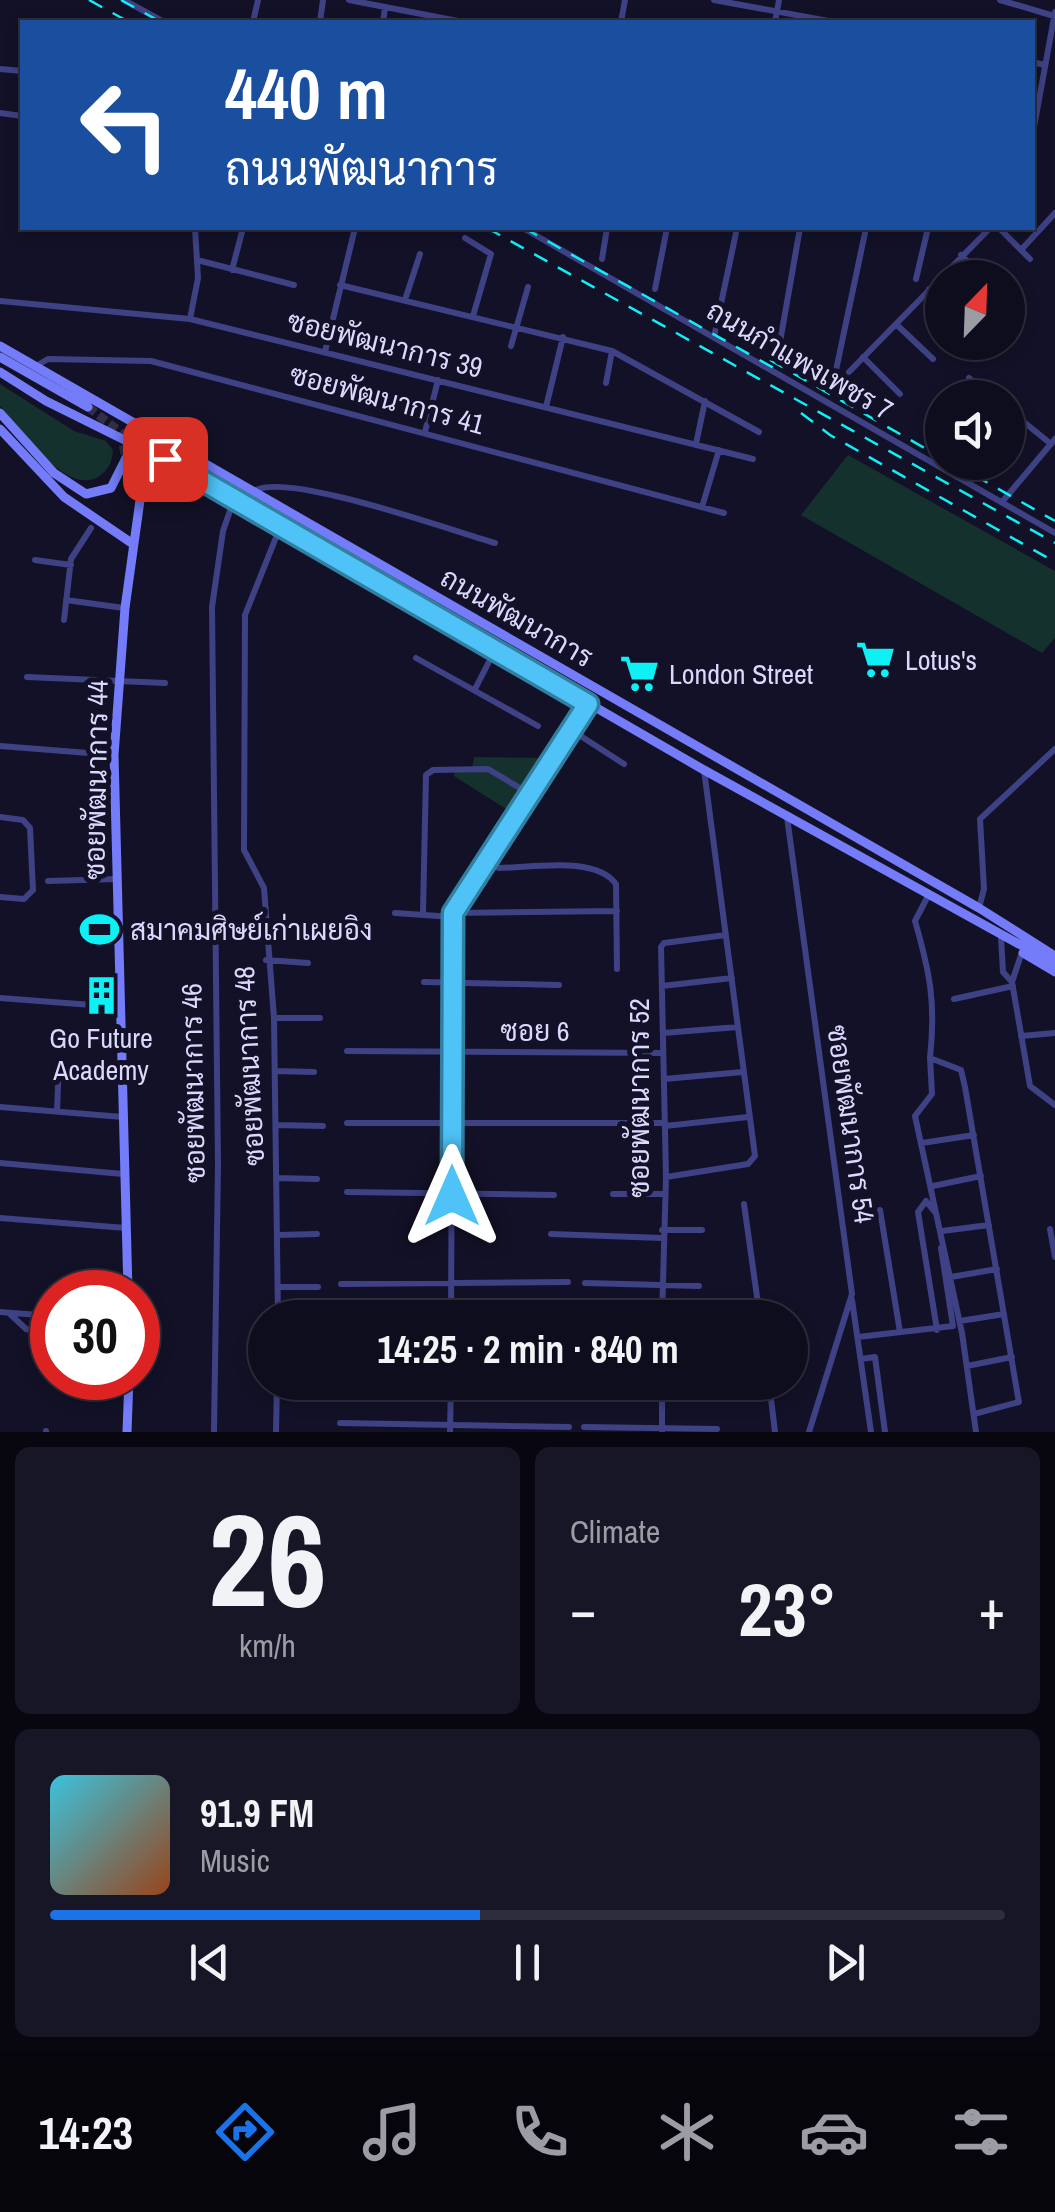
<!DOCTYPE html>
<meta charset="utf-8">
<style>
body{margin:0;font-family:"Archivo Narrow",Sarabun,sans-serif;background:#171626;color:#f1f3f6;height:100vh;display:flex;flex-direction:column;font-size:38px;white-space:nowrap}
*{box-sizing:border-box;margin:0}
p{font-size:32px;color:#9b9ca4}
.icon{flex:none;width:55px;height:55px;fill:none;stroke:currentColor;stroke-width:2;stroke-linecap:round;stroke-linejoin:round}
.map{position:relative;height:1432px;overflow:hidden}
.details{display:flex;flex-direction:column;gap:15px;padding:15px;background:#080710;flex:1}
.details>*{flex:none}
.top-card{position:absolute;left:20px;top:20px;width:1015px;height:210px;border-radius:0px;box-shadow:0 5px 15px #0003,0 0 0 2px #2e2d3b;background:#1a4fa0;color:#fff;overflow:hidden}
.needle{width:65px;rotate:23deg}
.controls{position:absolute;left:925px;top:260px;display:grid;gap:20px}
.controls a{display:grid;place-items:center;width:100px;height:100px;border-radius:50%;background:#0e0d1d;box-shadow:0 5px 15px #0003,0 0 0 2px #2e2d3b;font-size:50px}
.speed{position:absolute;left:30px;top:1270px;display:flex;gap:20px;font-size:50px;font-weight:700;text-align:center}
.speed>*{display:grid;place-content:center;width:130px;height:130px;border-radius:50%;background:#0e0d1d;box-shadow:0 5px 15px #0003,0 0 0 2px #2e2d3b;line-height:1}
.speed .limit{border:15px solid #d22;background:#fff;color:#111}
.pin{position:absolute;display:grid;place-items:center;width:85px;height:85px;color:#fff;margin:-42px;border-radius:20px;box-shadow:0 5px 15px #0006}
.me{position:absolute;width:110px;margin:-55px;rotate:0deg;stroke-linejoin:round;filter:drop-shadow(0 0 8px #0008)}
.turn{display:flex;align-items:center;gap:35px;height:210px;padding:0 40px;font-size:45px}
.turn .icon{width:130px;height:130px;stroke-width:2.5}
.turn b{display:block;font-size:70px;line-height:85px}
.big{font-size:75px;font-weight:700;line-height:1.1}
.details .widget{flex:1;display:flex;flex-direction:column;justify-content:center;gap:15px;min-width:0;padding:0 35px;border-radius:15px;background:#171626}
.details .dial{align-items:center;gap:0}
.dial b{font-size:130px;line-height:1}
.song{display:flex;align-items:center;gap:30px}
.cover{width:120px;height:120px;border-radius:15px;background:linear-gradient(135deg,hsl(190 70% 55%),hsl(20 70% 35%))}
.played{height:10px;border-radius:5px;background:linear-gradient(90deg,#1a73e8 45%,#2e2d3b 45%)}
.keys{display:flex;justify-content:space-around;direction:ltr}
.heat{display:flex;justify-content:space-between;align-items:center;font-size:55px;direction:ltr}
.details .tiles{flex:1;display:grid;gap:15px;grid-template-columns:1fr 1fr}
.widget:last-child{grid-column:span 2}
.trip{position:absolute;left:248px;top:1300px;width:560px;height:100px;border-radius:50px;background:#0e0d1d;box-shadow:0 5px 15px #0003,0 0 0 2px #2e2d3b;font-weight:700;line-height:100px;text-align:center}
.menu{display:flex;height:160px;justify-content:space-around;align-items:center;background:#06050c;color:#9b9ca4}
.menu .icon{width:70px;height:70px}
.menu .current{color:#1a73e8}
.menu b{font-size:45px;color:#f1f3f6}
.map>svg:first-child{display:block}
.green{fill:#14312d}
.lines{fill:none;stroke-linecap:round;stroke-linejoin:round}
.secondary-tunnel{stroke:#312f47;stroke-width:9;stroke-dasharray:9 4.5;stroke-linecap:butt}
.street{stroke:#3e4184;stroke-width:6}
.secondary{stroke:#747cf9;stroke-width:9}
.rail{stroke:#0ef1f4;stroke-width:2.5;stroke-dasharray:15 12;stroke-linecap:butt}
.route-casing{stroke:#337fa1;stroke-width:25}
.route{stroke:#4fc3f7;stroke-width:18}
.labels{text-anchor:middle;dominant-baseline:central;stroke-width:10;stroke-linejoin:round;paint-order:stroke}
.street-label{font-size:28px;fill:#dad9fd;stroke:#131127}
.poi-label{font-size:28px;fill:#dad9fd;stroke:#131127;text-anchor:start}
</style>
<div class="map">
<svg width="1055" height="1432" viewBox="0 0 1055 1432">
<rect width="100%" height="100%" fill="#131127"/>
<path class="green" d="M0,384L74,431L106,441L113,450C112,462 109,470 98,477C65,496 19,427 0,406Z
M848,455L1055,571V638L1042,653L801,515Z
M474,757L546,758V765L514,814L454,776L455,770L472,769Z"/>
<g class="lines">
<path class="secondary-tunnel" d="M88,407L120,432L126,458"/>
<path class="street" d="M124,0L164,22
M349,0L463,22
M714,0L834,22
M1000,0L1054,16
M253,22L258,0
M320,22L323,0
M383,22L385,8
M621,22L625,0
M775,22L779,0
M1032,62L1045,65
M0,69L22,71
M0,113L22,116
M1032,138L1055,12
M298,228L302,229
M523,228L1055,533
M999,228L1030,259
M465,238L491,254L473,316
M1021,250L1055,213
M961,255L985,278
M602,259L607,228
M197,260L294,285
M232,270L243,228
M916,279L928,228
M340,285L612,351L759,432
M655,289L667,228
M929,289L942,302
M405,300L420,254
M0,301L190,319L753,459
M190,319L198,278L195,228
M896,324L933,359
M714,337L737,228
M780,342L800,228
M511,346L528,287
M325,352L355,228
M863,357L900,394
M36,366L48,359L151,361L724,513
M849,372L990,228
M835,375L866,228
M969,378L994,398
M606,383L612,351
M546,407L563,337
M1008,409L1051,444
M425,432L438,380
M696,444L705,401
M256,490C291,473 450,530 495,543
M1002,502L1055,439
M702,507L719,450
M35,560L71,565
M66,600L124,608
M64,620L71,559L91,528
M416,658L538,726
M27,677L165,683
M475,689L495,650
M576,733L624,764
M0,746L114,755
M551,762L593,707
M0,817L23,820L30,828L33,890L24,899L0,897
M787,817L852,1294L809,1432
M486,861L499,868C531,868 595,855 616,884L617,969
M48,881L117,879
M928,896L915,921C930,973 936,1003 930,1058L961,1070L965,1087L1018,1397L1019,1402L974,1414
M979,908L984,889L980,819L1055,749
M423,912L426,775L433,770L488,769L530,794
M395,913L453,917
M453,913L617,911
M1001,937L1003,972L1012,982L1030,1086L1055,1105
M266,960L308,963
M424,982L559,985
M1012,982L1022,952
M662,986L732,978
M0,998L118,1007
M954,999L1013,986
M274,1018H320
M663,1033L738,1027
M1021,1036L1055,1033
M347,1051L663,1053
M930,1058L932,1094L915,1116L962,1333L976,1432
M275,1071L314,1072
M664,1079L743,1072
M0,1107L123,1117
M57,1111L59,1062
M347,1123H665
M276,1125L323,1126
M665,1126L748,1117
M922,1143L974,1135
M0,1163L123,1174
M666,1177L748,1164L755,1156L704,770
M277,1178L317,1179
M933,1186L981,1176
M347,1192L554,1195
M613,1194H662
M744,1204L760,1318
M880,1210L900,1332
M935,1212L926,1201L918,1212L937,1330
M0,1218L126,1228
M1050,1229L1055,1257
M662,1230H702
M942,1231L989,1225
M551,1234L662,1238
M278,1235L317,1234
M951,1277L997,1269
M585,1283L699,1286
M341,1284L568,1282
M278,1287H318
M852,1300L871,1432
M0,1312L52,1316
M10,1314L26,1329L52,1335
M278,1318L274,1018L264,888L244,850L245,615L281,525
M451,1318L453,913L587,704
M662,1318L666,1177L661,947L664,943L726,935
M960,1321L1004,1314
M858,1337L953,1326L941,1248
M861,1359L875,1357L885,1432
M967,1366L1012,1357
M634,1382L710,1384
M662,1382V1431
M769,1382L775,1432
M277,1391L319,1393
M340,1423L569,1427
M584,1427L717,1429
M46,1432V1431
M214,1432L218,1165L212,607L223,531L240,482
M276,1432L277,1382
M450,1432L451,1382"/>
<path class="secondary" d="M0,346L979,908L1055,956
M0,357L88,407
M0,372L46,401L183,469L704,770L1055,964
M0,413L54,473L86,494L111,488L126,458
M0,429L64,497L133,544
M1023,953L1055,972
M128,1292L114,755L125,608L147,450
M127,1432L129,1378"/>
<path class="rail" d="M89,0L129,22
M121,0L161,22
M487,228L1055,543
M524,228L781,372
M770,360L942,458
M801,413L830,435L1055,562
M951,462L1055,521"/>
</g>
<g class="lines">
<defs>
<path id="route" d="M165,459L588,704L453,913L452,1196"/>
</defs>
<use href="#route" class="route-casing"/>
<use href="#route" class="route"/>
</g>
<defs>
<symbol id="supermarket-bare" viewBox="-9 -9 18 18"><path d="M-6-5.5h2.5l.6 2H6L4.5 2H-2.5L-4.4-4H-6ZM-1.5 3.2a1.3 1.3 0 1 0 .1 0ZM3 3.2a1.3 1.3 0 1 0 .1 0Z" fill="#0ef1f4" stroke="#131127" stroke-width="2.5" paint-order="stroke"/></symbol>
<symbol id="stadium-bare" viewBox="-9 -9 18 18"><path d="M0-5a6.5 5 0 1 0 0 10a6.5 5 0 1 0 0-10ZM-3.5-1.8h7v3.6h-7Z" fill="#0ef1f4" stroke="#131127" stroke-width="2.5" paint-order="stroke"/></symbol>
<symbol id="building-bare" viewBox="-9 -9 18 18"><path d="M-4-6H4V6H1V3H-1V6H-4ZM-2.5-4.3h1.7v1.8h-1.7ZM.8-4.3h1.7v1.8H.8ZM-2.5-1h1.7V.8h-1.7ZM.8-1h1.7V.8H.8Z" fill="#0ef1f4" stroke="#131127" stroke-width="2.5" paint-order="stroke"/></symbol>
</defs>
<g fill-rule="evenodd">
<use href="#supermarket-bare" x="848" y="632" width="55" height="55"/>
<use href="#supermarket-bare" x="612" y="646" width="55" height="55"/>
<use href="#stadium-bare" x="72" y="902" width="55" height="55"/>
<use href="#building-bare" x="74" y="968" width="55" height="55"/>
</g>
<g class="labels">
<g class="street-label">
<text transform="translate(385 344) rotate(14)">ซอยพัฒนาการ 39</text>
<text transform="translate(800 360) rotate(30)">ถนนกำแพงเพชร 7</text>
<text transform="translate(387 399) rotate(15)">ซอยพัฒนาการ 41</text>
<text transform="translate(517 617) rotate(30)">ถนนพัฒนาการ</text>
<text transform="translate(96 780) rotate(-89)">ซอยพัฒนาการ 44</text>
<text x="535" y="1031">ซอย 6</text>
<text transform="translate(249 1066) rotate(-93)">ซอยพัฒนาการ 48</text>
<text transform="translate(193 1083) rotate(-91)">ซอยพัฒนาการ 46</text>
<text transform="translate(639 1098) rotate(-90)">ซอยพัฒนาการ 52</text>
<text transform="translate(851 1124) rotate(82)">ซอยพัฒนาการ 54</text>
</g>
<g class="poi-label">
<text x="905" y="660">Lotus's</text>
<text x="669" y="674">London Street</text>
<text x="130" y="930">สมาคมศิษย์เก่าเผยอิง</text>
<text x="101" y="1038" text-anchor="middle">Go Future<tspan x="101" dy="32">Academy</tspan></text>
</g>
</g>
</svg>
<div class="controls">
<a><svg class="needle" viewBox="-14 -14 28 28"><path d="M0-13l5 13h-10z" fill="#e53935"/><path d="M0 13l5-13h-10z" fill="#9b9ca4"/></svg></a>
<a><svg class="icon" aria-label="sound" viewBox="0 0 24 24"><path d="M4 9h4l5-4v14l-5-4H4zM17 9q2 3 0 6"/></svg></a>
</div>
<div class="speed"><div class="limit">30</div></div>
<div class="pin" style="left:165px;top:459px;background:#d93025"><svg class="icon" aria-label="arrive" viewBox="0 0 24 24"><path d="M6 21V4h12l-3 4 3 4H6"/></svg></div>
<svg class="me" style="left:452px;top:1196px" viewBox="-20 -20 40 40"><path d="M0-17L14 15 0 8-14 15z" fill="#4fc3f7" stroke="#fff" stroke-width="4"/></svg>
<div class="trip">14:25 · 2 min · 840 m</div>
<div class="top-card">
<div class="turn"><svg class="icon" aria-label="left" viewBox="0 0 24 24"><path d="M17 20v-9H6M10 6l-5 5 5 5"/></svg><div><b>440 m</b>ถนนพัฒนาการ</div></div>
</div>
</div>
<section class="details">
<div class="tiles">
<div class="widget dial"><b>26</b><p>km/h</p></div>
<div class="widget"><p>Climate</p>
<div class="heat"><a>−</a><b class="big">23°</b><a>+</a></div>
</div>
<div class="widget">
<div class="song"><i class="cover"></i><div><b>91.9 FM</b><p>Music</p></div></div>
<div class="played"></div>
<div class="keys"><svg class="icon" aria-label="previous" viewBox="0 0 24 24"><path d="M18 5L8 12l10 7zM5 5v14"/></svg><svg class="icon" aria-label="pause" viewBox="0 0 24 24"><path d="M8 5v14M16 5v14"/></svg><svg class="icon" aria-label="next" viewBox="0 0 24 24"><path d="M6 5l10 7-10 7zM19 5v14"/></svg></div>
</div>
</div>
</section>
<nav class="menu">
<b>14:23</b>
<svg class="icon current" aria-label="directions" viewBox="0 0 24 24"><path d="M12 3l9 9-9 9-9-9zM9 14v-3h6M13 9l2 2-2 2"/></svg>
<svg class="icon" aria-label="music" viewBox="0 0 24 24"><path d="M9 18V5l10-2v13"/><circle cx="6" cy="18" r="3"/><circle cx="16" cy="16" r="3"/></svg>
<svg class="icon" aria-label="phone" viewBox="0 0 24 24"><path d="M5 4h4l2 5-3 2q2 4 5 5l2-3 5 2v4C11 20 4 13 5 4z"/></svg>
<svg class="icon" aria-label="climate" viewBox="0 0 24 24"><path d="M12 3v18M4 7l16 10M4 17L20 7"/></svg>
<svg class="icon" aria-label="car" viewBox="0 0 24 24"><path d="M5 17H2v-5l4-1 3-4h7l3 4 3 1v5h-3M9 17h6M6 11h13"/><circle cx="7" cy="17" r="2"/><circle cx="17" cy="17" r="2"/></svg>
<svg class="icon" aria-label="filters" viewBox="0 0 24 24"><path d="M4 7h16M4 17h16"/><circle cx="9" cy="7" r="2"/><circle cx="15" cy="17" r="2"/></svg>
</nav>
